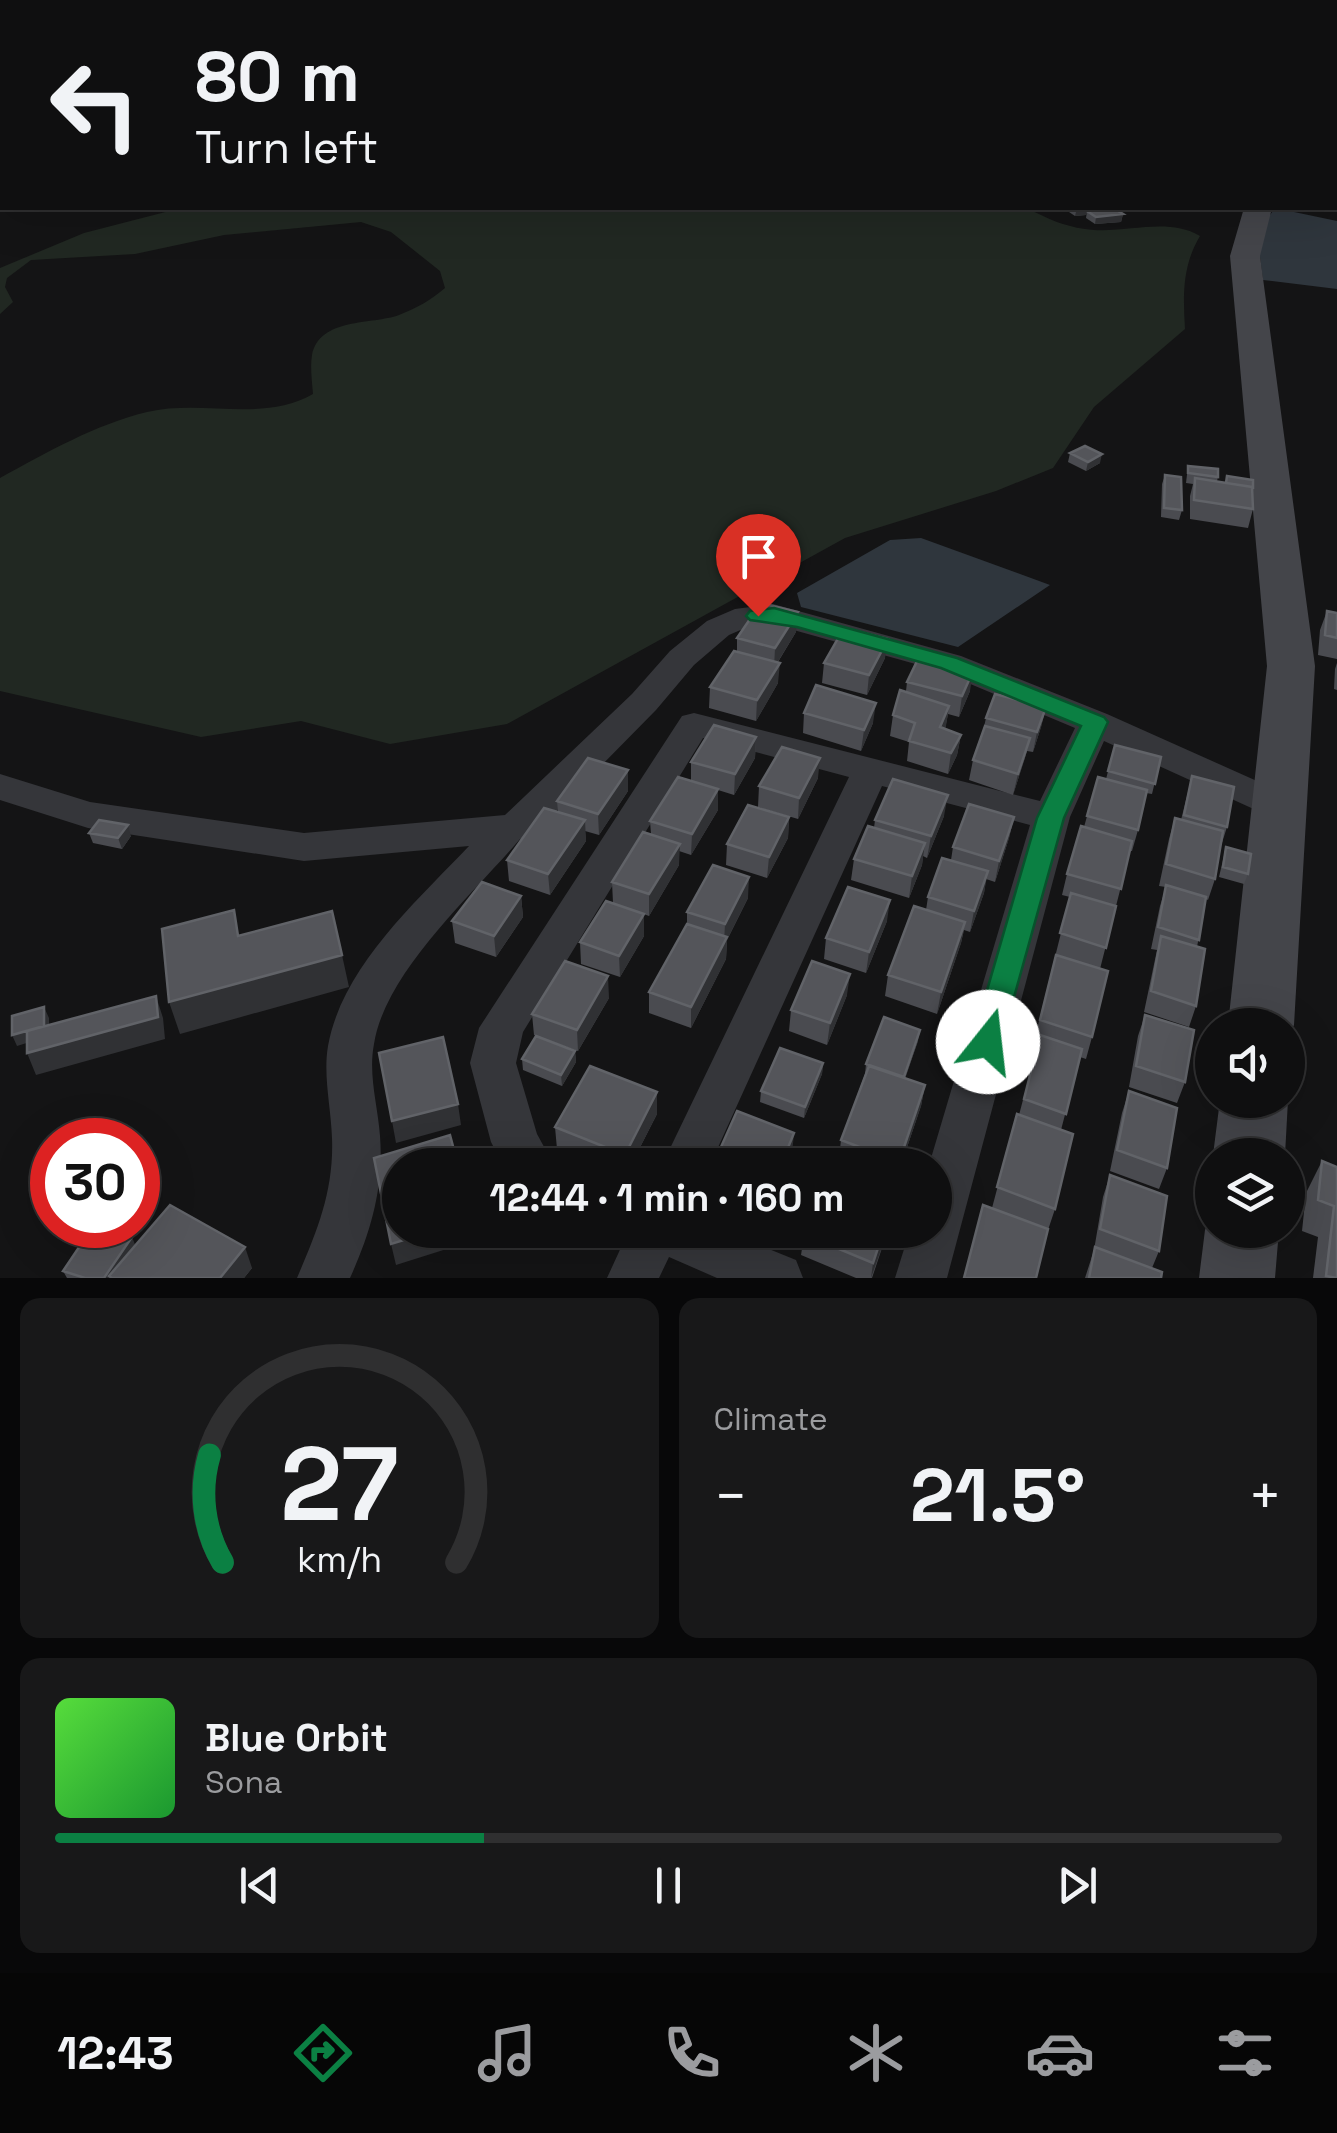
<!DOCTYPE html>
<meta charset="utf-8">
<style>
body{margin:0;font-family:"Space Grotesk",sans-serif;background:#181819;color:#f1f3f6;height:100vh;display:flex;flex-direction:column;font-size:38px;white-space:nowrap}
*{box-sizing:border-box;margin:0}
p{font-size:32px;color:#9b9c9f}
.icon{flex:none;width:55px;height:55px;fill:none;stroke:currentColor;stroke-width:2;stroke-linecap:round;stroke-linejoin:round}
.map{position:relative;height:1278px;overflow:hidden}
.details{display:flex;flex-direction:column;gap:20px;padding:20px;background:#080809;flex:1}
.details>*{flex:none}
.guide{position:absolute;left:0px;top:0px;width:1338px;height:210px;box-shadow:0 10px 40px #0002,0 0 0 2px #2f2f30;background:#0f0f10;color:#f1f3f6;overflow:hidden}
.tools{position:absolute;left:1195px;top:1008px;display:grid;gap:20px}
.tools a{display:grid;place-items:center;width:110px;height:110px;border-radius:50%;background:#0f0f10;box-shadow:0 10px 40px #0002,0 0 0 2px #2f2f30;font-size:50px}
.speed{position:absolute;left:30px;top:1118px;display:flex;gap:20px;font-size:50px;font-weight:700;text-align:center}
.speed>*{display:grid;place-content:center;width:130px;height:130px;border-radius:50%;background:#0f0f10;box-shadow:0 10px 40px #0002,0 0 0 2px #2f2f30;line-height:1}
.speed .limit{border:15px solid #d22;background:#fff;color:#111}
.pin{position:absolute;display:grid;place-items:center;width:85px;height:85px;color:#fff;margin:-102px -42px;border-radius:50% 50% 50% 0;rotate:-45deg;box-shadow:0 0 10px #0007}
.pin .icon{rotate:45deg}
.me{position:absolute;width:110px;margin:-55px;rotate:16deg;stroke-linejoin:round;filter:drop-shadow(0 0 8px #0008)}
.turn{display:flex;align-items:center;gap:35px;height:210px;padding:0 30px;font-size:45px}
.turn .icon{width:130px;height:130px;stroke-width:2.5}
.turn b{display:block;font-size:70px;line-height:85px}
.big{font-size:75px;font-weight:700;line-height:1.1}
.details .tile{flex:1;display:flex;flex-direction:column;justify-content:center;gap:15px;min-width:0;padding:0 35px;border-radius:20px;background:#181819}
.details .dial{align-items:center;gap:0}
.dial svg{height:260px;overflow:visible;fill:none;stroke:#2f2f30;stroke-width:7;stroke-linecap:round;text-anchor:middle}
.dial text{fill:#f1f3f6;stroke:none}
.song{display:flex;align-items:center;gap:30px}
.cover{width:120px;height:120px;border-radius:15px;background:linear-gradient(135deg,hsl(110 70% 55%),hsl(130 70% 35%))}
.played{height:10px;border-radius:5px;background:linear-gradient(90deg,#0b8043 35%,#2f2f30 35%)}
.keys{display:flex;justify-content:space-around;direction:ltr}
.heat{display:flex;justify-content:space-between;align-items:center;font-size:55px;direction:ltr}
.details .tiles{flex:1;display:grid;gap:20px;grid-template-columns:1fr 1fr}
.tile:last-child{grid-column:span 2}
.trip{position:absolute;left:382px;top:1148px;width:570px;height:100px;border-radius:50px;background:#0f0f10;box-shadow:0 10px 40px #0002,0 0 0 2px #2f2f30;font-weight:700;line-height:100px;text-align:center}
.dock{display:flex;height:160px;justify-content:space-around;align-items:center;background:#060606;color:#9b9c9f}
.dock .icon{width:70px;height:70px}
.dock .current{color:#0b8043}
.dock b{font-size:45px;color:#f1f3f6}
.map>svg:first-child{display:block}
.green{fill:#212822}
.water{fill:#2f363d}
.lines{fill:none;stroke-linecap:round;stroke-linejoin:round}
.river{fill:#2f363d;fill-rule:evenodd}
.street{fill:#35363a;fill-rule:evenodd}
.secondary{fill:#44454a;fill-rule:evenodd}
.wall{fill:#4a4b50}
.shaded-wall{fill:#303134}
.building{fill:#54555a;stroke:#616368;stroke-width:2.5}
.route{fill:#0b8043;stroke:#07532c;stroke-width:2.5}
</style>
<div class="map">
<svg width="1337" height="1278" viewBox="0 0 1337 1278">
<rect width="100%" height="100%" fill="#141415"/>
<path class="green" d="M446,0H873L442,2Z
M181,208H1027C1046,218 1063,226 1085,229C1123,235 1166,216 1200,236C1182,266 1183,296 1185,329L1094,407L1053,468L996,491L845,538L507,724L390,744L301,721L201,737L0,691V478C48,452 94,425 147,412C203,399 262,423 313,394C312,381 310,367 312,355C320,317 372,325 399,315C417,308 431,300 445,288L440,271L391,232L361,222L224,235L135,254L31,260L7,278L5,287L13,302L0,314V268L84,233Z"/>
<path class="water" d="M1275,208L1337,221V289L1263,280L1257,233Z
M921,538L1050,585L958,647L801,607L797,593L890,540Z"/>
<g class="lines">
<path class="river" d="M1080,0H1102L1103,2H1082Z
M1335,99H1337V115H1335Z"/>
<path class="street" d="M1116,0H1128L1129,2H1117Z
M1193,0H1206L1207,2H1194Z
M1269,0H1282L1283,2H1270Z
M1335,61H1337V69H1335Z
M1335,90L1337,91V101L1335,100Z
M773,604L961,656L1107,714L1295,798L1301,807L1295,816L1282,820L1269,816L1104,741L1070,817L947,1278H895L910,1230H935V1165H929L1030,825L882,786L710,1165H662L849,777L703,738L523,1032L516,1063L537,1134L554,1165H503L491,1142L470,1063L479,1028L682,716L694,713L1040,801L1075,728L937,670L772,624L752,625L729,635L694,665L656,710L532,836L520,839C474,893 385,972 374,1044C368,1075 378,1106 380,1136C384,1187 371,1232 350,1278H297C317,1231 334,1191 332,1138C331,1107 323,1076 328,1046C342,967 417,901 469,846L304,861L88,828L0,800V774L90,802L304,833L505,815L632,694L670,651L707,621L735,609Z
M629,1230H722L796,1260L803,1278H717L669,1257L659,1278H607Z"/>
<path class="secondary" d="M1063,0H1082L1083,2H1065Z
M1337,153V169L1335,170V154Z
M1244,208H1272L1260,256L1315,666L1294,1025L1288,1037V1025H1228L1267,666L1230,256Z
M1288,1098V1100L1285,1155H1213L1220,1100Z
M1212,1212V1230H1279L1275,1278H1199L1205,1230Z"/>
</g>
<path class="wall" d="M995,0H1017V2H998Z
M1063,208H1098L1087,209L1086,215L1075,216Z
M1087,211L1123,214L1121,222L1095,224L1086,218Z
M1070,453L1100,463L1086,471L1068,462Z
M1188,466L1218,477L1217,481L1225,483L1227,476L1253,491V509L1248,528L1190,519V496L1193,484L1186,483Z
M1165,475L1182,510L1179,520L1161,517L1162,484Z
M1327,611L1337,613V659L1318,655L1320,630Z
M796,632L778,662V683L756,721L709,708L710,687L737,651V638Z
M885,658L867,695L822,683L824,663Z
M1337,663V690L1334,689L1335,669Z
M907,682L970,691L959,717L948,714L945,729L961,735L957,755L948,774L907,761L909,742L890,736L893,715L906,691Z
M1046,707L1041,727L1033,752L1027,751L1013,795L969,780L973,760L983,731L986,718Z
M804,713L873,723L861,751L803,733Z
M756,737L755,758L734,795L718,790V810L691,855L679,851V865L649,916L613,903L612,882L651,834L650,821L691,781V762Z
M1115,745L1161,757L1152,794L1146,793L1138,830L1132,851H1130L1100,969L1092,1037L1086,1059L1080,1057L1061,1130L1055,1209L1048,1230L992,1208L1017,1114L1019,1115L1038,1043L1034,1041L1070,897L1062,895L1067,874L1084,827L1098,777L1106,779Z
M628,770V791L599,835L585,831L586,841L550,895L509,881L507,860L558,812L557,801Z
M1192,776L1227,827L1221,846L1215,879L1208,900L1206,899L1197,947L1196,1006L1189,1027L1144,1012L1157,950L1151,949L1160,906L1166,887L1159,886L1169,839L1175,818L1181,820Z
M818,778L798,819L758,807L759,786Z
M944,816L927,858L923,856L922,865L909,898L851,880L854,859L874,828L875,820Z
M789,817L788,838L767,878L726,865L727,844Z
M1014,817L1009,838L995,882L986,879L984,893L970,932L964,930L961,943L937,1014L885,996L888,975L926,910L928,897L951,860L953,847Z
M89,833L131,836L122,849L93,843Z
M1226,847L1248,874L1244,884L1219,877Z
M521,896L523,917L496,957L455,943L452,921Z
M748,898L727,940L726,959L691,1028L649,1013V992L687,924V912Z
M644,914V936L620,977L581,964L580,942Z
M887,921L866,973L824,959L826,938Z
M847,995L827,1045L789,1031L791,1010Z
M609,998L578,1051L534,1035L532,1014Z
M1145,1015L1185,1082L1177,1103L1129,1087L1138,1036Z
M918,1041L905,1078L925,1085L921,1106L901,1165H830L839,1158L841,1140L865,1074L866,1064Z
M575,1051L576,1062L562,1086L523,1070L522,1059Z
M823,1063L822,1074L804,1118L760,1102L761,1091Z
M1129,1091L1167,1168L1159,1189L1110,1171L1122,1113Z
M657,1114L631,1165H598L557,1149L555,1127Z
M1322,1161L1337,1167V1278H1313L1318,1237L1302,1231L1306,1193Z
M1110,1175L1159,1251L1152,1268L1161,1278H1085L1094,1250L1103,1197Z
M805,1230H888L872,1278H856L801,1255Z
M136,1246L252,1268L244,1278H67L63,1271Z"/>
<path class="shaded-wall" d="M1077,208H1098L1087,209L1086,215L1075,216Z
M1123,214L1121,222L1095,224L1096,217Z
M1102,454L1100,463L1086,471L1088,462Z
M798,612L796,632L774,668L775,648Z
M888,639L885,658L867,695L869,675Z
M780,663L778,683L756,721L757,700Z
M973,671L970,691L959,717L962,696Z
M876,703L873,723L861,751L864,730Z
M949,706L946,726L937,748L940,727Z
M1046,707L1041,727L1033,752L1037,732Z
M961,735L957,755L948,774L951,753Z
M756,737L755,758L734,795L735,774Z
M1030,738L1025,758L1013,795L1018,774Z
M820,758L818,778L798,819L799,798Z
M628,770V791L599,835L598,814Z
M718,789V810L691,855L692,834Z
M948,795L944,816L927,858L931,836Z
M789,817L788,838L767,878L769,857Z
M1014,817L1009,838L995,882L999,861Z
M585,820L586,841L550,895L548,874Z
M128,825L131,836L122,849L118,838Z
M925,843L922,865L909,898L912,876Z
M680,844L679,865L649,916V894Z
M988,871L984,893L970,932L974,911Z
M749,877L748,898L727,940L726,959L691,1028V1007L724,943L725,924Z
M521,896L523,917L496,957L494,936Z
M890,900L887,921L866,973L869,952Z
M644,914V936L620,977L619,956Z
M965,922L961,943L937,1014L941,992Z
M342,955L349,987L180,1034L169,1002Z
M850,974L847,995L827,1045L830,1023Z
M608,976L609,998L578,1051L577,1030Z
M156,996L163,1018L165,1039L36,1075L27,1053Z
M44,1007L49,1018V1036L17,1046L12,1035Z
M920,1030L918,1041L902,1088L904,1077Z
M575,1051L576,1062L562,1086L561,1075Z
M823,1063L822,1074L804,1118L805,1107Z
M925,1085L921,1106L901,1165H898Z
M657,1092V1114L631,1165H625V1155Z
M458,1104L461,1125L396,1143L392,1121Z
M794,1133L792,1154L788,1165H781Z
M437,1230H473L475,1240L396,1265L391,1244Z
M884,1230H888L871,1278L873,1263Z
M132,1237L136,1247L109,1276L110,1278H104Z
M245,1247L252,1268L244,1278H220Z"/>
<path class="building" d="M1137,0H1153L1155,2H1138Z
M1167,0H1186L1187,2H1169Z
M1214,0H1230L1232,2H1216Z
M1325,0H1336L1337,10L1335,8V2H1328Z
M1113,208L1123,214L1096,217L1087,211Z
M1085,446L1102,454L1088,462L1070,453Z
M1188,466L1218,469V477L1188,473Z
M1165,475L1181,477L1182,510L1164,508Z
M1227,476L1253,480V489L1252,487L1226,483Z
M1195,478L1252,487L1253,509L1194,500Z
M761,603L798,612L775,648L737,638Z
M1327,611L1337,613V638L1325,635Z
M844,628L888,639L869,675L824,663Z
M734,651L780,663L757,700L710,687Z
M919,657L973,671L962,696L907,682Z
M816,685L876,703L864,730L804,713Z
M900,690L949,706L940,727L961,735L951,753L909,741L915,723L893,715Z
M995,694L1046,707L1037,732L986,718Z
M714,725L756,737L735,774L691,762Z
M985,726L1030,738L1018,774L973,760Z
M1115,745L1161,757L1155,784L1108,771Z
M782,747L820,758L799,798L759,786Z
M588,758L628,770L598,814L557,801Z
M1192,776L1234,787L1227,827L1184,815Z
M678,777L718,789L692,834L650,821Z
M1098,777L1147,790L1138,830L1087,816Z
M893,779L948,795L931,836L875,820Z
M969,804L1014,817L999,861L953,847Z
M748,805L789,817L769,857L727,844Z
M544,808L585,820L548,874L507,860Z
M1175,818L1223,831L1215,879L1166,864Z
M99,820L128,825L118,838L89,833Z
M868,826L925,843L912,876L854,859Z
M1081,826L1132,841L1121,889L1067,874Z
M643,832L680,844L649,894L612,882Z
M1226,847L1251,854L1248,874L1223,867Z
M942,858L988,871L974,911L928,897Z
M713,865L749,877L725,924L687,912Z
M482,882L521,896L494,936L452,921Z
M1166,885L1206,897L1199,940L1158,927Z
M848,887L890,900L869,952L826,938Z
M1071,893L1116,906L1106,948L1060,933Z
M606,901L644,914L619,956L580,942Z
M914,906L965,922L941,992L888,975Z
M234,910L238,936L332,911L342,955L169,1002L162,929Z
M687,924L727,937L691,1007L649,992Z
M1161,936L1205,949L1196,1006L1151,991Z
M1056,955L1108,971L1092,1037L1040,1020Z
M565,961L608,976L577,1030L532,1014Z
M812,961L850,974L830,1023L791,1010Z
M156,996L158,1017L27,1053V1031Z
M44,1007V1026L12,1035V1016Z
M1145,1015L1194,1030L1185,1082L1136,1066Z
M884,1017L920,1030L904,1077L866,1064Z
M1040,1035L1082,1049L1066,1114L1024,1099Z
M536,1036L575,1051L561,1075L522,1059Z
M443,1037L458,1104L392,1121L379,1053Z
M780,1048L823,1063L805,1107L761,1091Z
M590,1066L657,1092L625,1155L555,1127Z
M869,1066L925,1085L899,1162L841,1140Z
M1129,1091L1177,1108L1167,1168L1117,1150Z
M737,1111L794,1133L781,1165H713Z
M1017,1114L1073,1134L1055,1209L997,1187Z
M450,1135L458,1165H400V1230H437L391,1244L374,1158Z
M834,1156L858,1165H830Z
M1322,1161L1337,1167V1278L1326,1276L1334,1206L1318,1200Z
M1110,1175L1167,1196L1159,1251L1100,1229Z
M170,1205L245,1247L220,1278H112L109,1276Z
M983,1205L1048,1229L1036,1278H964Z
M94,1225L132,1237L104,1278H85L63,1271Z
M805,1230H884L873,1263L803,1234Z
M1095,1247L1162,1272L1161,1278H1089Z"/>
<path class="route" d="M774,608L957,658L1104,717L1108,722L1064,818L999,1051L988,1055L976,1051L972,1042L1037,818L1081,726L941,668L797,627L750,620L746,616L750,611Z"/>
</svg>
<div class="tools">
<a><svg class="icon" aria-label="sound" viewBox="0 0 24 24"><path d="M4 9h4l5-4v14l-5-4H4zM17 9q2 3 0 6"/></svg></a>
<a><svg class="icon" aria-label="layers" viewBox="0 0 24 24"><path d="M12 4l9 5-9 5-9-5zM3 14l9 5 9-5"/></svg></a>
</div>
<div class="speed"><div class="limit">30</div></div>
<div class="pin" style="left:758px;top:616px;background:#d93025"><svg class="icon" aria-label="arrive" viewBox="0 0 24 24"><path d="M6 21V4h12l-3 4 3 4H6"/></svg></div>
<svg class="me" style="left:988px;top:1042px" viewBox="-20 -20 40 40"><circle r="19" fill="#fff"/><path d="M0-13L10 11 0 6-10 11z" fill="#0b8043"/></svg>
<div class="trip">12:44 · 1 min · 160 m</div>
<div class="guide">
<div class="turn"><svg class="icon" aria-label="left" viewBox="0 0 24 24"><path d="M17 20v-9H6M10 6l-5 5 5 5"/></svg><div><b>80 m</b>Turn left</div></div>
</div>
</div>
<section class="details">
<div class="tiles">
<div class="tile dial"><svg viewBox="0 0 100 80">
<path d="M14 69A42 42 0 1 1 86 69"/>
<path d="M14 69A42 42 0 0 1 10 36" stroke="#0b8043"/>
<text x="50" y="56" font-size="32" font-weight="700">27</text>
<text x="50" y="72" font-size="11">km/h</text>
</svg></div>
<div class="tile"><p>Climate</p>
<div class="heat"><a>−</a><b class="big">21.5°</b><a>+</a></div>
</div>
<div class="tile">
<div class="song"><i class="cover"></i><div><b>Blue Orbit</b><p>Sona</p></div></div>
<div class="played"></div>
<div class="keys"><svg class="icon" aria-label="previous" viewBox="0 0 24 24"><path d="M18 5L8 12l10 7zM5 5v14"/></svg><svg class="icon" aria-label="pause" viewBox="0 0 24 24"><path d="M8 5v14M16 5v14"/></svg><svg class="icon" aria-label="next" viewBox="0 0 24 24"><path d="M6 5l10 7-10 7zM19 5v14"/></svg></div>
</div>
</div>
</section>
<nav class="dock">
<b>12:43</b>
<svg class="icon current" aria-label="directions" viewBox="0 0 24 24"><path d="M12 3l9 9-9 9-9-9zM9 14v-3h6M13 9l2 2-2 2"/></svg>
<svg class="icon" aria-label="music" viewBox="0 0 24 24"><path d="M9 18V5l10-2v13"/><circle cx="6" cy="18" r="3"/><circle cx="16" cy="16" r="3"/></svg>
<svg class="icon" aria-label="phone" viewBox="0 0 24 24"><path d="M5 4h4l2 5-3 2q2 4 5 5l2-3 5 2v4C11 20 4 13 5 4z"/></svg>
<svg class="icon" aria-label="climate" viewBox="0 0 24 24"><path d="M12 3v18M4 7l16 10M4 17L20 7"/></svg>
<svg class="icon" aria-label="car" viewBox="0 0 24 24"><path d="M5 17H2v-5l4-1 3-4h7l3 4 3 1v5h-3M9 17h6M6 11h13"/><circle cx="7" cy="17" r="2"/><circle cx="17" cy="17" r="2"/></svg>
<svg class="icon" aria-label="filters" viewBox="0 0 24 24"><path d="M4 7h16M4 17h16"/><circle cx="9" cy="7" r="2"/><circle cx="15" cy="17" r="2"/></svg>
</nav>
